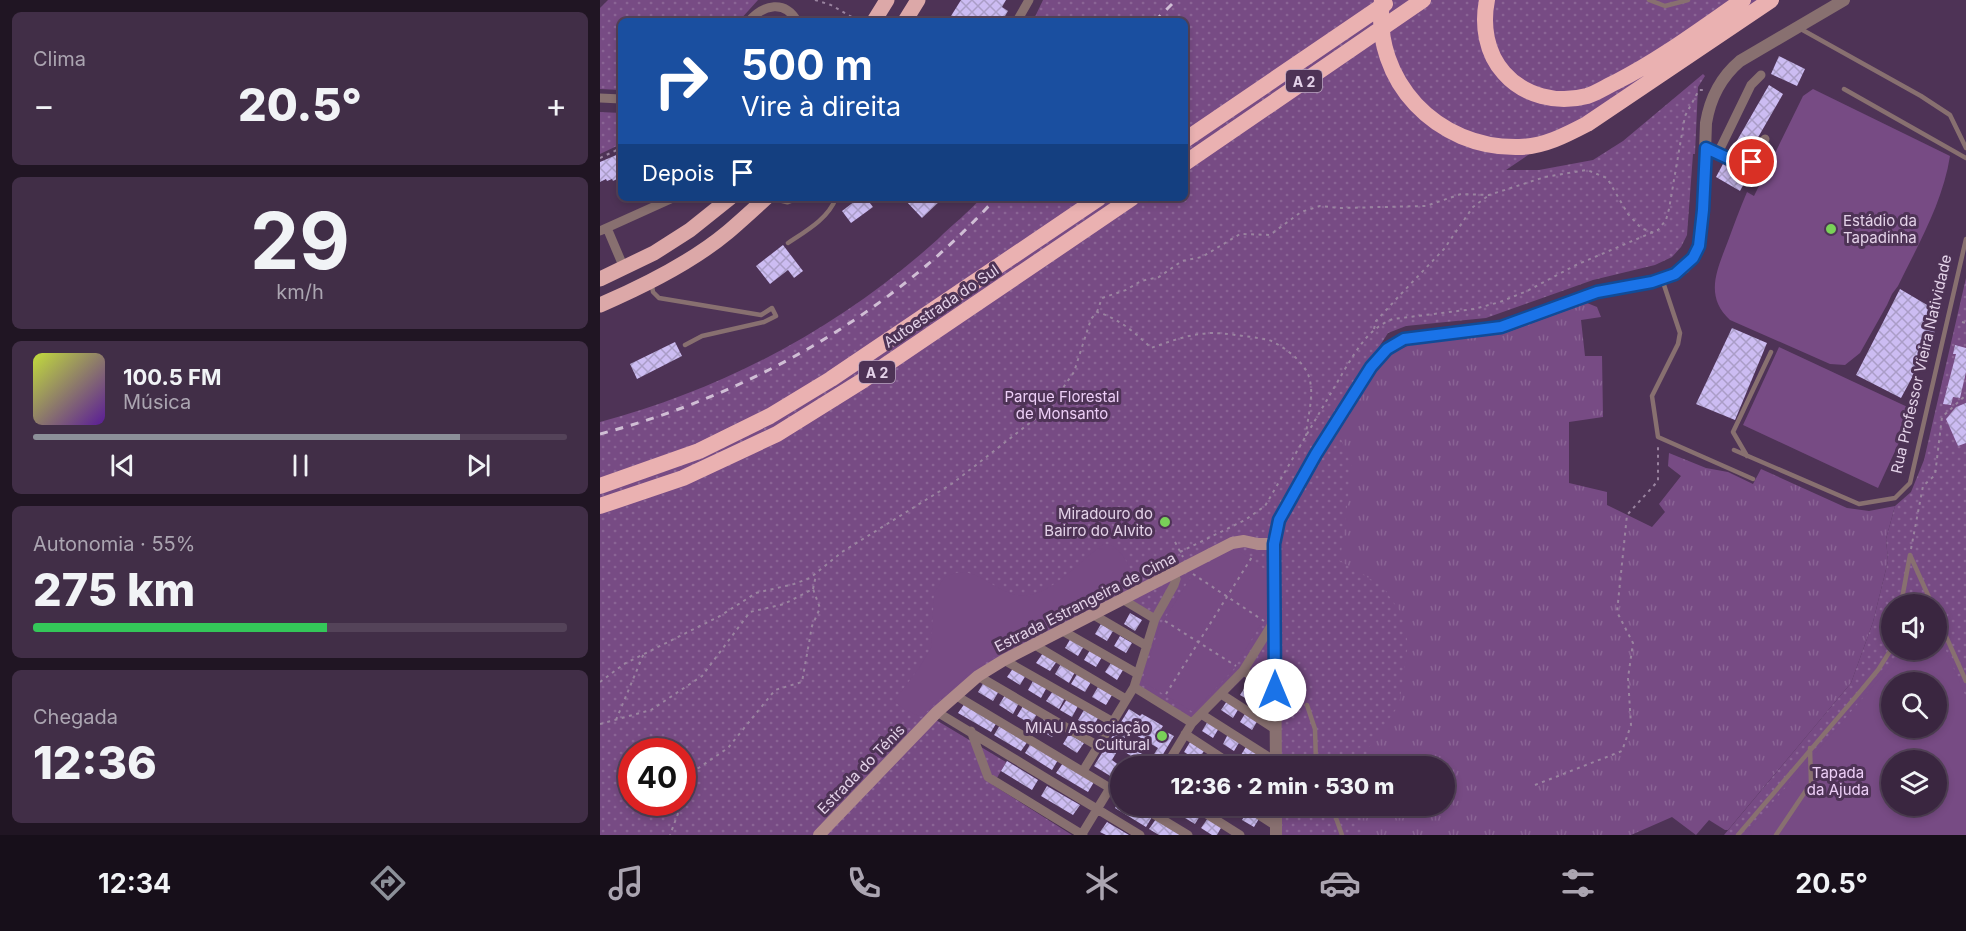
<!DOCTYPE html>
<html lang="pt">
<meta charset="utf-8">
<style>
body{margin:0;font-family:Inter,sans-serif;background:#412e47;color:#f1f3f6;height:100vh;display:flex;flex-direction:column;font-size:22px;white-space:nowrap}
*{box-sizing:border-box;margin:0}
p{font-size:20px;color:#aba5b1}
.icon{flex:none;width:33px;height:33px;fill:none;stroke:currentColor;stroke-width:2;stroke-linecap:round;stroke-linejoin:round}
.map{position:relative;flex:1;overflow:hidden}
.drawer{display:flex;flex-direction:column;gap:12px;padding:12px;background:#201523;width:600px}
.drawer>*{flex:none}
.guide{position:absolute;left:18px;top:18px;width:570px;height:183px;border-radius:9px;box-shadow:0 3px 9px #0003,0 0 0 2px #544359;background:#1a4fa0;color:#fff;overflow:hidden}
.controls{position:absolute;left:1281px;top:594px;display:grid;gap:12px}
.controls a{display:grid;place-items:center;width:66px;height:66px;border-radius:50%;background:#3a2640;box-shadow:0 3px 9px #0003,0 0 0 2px #544359;font-size:30px}
.speed{position:absolute;left:18px;top:738px;display:flex;gap:12px;font-size:30px;font-weight:700;text-align:center}
.speed>*{display:grid;place-content:center;width:78px;height:78px;border-radius:50%;background:#3a2640;box-shadow:0 3px 9px #0003,0 0 0 2px #544359;line-height:1}
.speed .limit{border:9px solid #d22;background:#fff;color:#111}
.pin{position:absolute;display:grid;place-items:center;width:51px;height:51px;color:#fff;margin:-26px;border:3px solid #fff;border-radius:50%;box-shadow:0 2px 6px #0007}
.me{position:absolute;width:66px;margin:-33px;rotate:0deg;stroke-linejoin:round;filter:drop-shadow(0 0 4px #0008)}
.turn{display:flex;align-items:center;gap:21px;height:126px;padding:0 24px;font-size:27px}
.turn .icon{width:78px;height:78px;stroke-width:2.5}
.turn b{display:block;font-size:42px;line-height:51px}
.then{display:flex;align-items:center;height:57px;padding:0 24px;background:#0003;gap:12px;font-size:22px}
.big{font-size:45px;font-weight:800;line-height:1.1}
.drawer .tile{flex:1;display:flex;flex-direction:column;justify-content:center;gap:9px;min-width:0;padding:0 21px;border-radius:9px;background:#412e47}
.drawer .dial{align-items:center;gap:0}
.dial b{font-size:78px;line-height:1}
.song{display:flex;align-items:center;gap:18px}
.cover{width:72px;height:72px;border-radius:9px;background:linear-gradient(135deg,hsl(70 70% 55%),hsl(270 70% 35%))}
.played{height:6px;border-radius:3px;background:linear-gradient(90deg,#8c9099 80%,#544359 80%)}
.keys{display:flex;justify-content:space-around;direction:ltr}
.heat{display:flex;justify-content:space-between;align-items:center;font-size:33px;direction:ltr}
.charge{height:9px;border-radius:4px;background:linear-gradient(90deg,#34c759 55%,#544359 0)}
.trip{position:absolute;left:510px;top:756px;width:345px;height:60px;border-radius:30px;background:#3a2640;box-shadow:0 3px 9px #0003,0 0 0 2px #544359;font-weight:800;line-height:60px;text-align:center}
.menu{display:flex;height:96px;justify-content:space-around;align-items:center;background:#170f1a;color:#aba5b1}
.menu .icon{width:42px;height:42px}
.menu .current{color:#8c9099}
.menu b{font-size:27px;color:#f1f3f6}
main{display:flex;flex:1;min-height:0}
.map>svg:first-child{display:block}
.grass{fill:url(#grass-tufts)}
.park{fill:url(#park-dots);fill-rule:evenodd}
.garden{fill:#774b84;fill-rule:evenodd}
.building{fill:url(#building-cross-hatch);fill-rule:evenodd}
.lines{fill:none;stroke-linecap:round;stroke-linejoin:round}
.path{stroke:#9a84a0;stroke-width:2;stroke-dasharray:3 4.5;stroke-linecap:butt}
.service{stroke:#887070;stroke-width:4.5}
.minor{stroke:#887070;stroke-width:9}
.tertiary{stroke:#887070;stroke-width:12}
.secondary{stroke:#b08b8b;stroke-width:12}
.trunk{stroke:#dca8a8;stroke-width:15}
.motorway{stroke:#eab1b1;stroke-width:16}
.rail{stroke:#d0bed5;stroke-width:3;stroke-dasharray:8 8;stroke-linecap:butt}
.route-casing{stroke:#114b97;stroke-width:15}
.route{stroke:#1a73e8;stroke-width:10}
.poi-dot{fill:#79d158;stroke:#4e3356;stroke-width:2}
.labels{text-anchor:middle;dominant-baseline:central;stroke-width:6;stroke-linejoin:round;paint-order:stroke}
.shield{fill:#4e3356;stroke:#b7a3bd;stroke-width:1.5}
.shield-label{font-size:14px;font-weight:bold;fill:#e4d3e9}
.poi-label{font-size:15px;fill:#e4d3e9;stroke:#4e3356;text-anchor:end}
.street-label{font-size:15px;fill:#e4d3e9;stroke:#4e3356}
.park-label{font-size:15px;fill:#edcff7;stroke:#4e3356}
</style>
<main>
<section class="drawer">
<div class="tile"><p>Clima</p>
<div class="heat"><a>−</a><b class="big">20.5°</b><a>+</a></div>
</div>
<div class="tile dial"><b>29</b><p>km/h</p></div>
<div class="tile">
<div class="song"><i class="cover"></i><div><b>100.5 FM</b><p>Música</p></div></div>
<div class="played"></div>
<div class="keys"><svg class="icon" aria-label="previous" viewBox="0 0 24 24"><path d="M18 5L8 12l10 7zM5 5v14"/></svg><svg class="icon" aria-label="pause" viewBox="0 0 24 24"><path d="M8 5v14M16 5v14"/></svg><svg class="icon" aria-label="next" viewBox="0 0 24 24"><path d="M6 5l10 7-10 7zM19 5v14"/></svg></div>
</div>
<div class="tile"><p>Autonomia · 55%</p><b class="big">275 km</b><div class="charge"></div></div>
<div class="tile"><p>Chegada</p><b class="big">12:36</b></div>
</section>
<div class="map">
<svg width="1366" height="835" viewBox="0 0 1366 835">
<defs>
<pattern id="grass-tufts" width="24" height="20" patternUnits="userSpaceOnUse" patternTransform="scale(1.5)"><rect width="24" height="20" fill="#774b84"/><path d="M3 7l-1-3M5 7V3M7 7l1-3M15 17l-1-3M17 17v-4M19 17l1-3" fill="none" stroke="#8a6495"/></pattern>
<pattern id="park-dots" width="8" height="8" patternUnits="userSpaceOnUse" patternTransform="scale(1.5)"><rect width="8" height="8" fill="#774b84"/><path d="M2 2h.1M6 6h.1" fill="none" stroke="#8a6495" stroke-width="1.8" stroke-linecap="round"/></pattern>
<pattern id="building-cross-hatch" width="8" height="8" patternUnits="userSpaceOnUse" patternTransform="scale(1.5)"><rect width="8" height="8" fill="#ccbcf2"/><path d="M0 0l8 8M0 8l8-8" fill="none" stroke="#aa9dc7"/></pattern>
</defs>
<rect width="100%" height="100%" fill="#4e3356"/>
<path class="grass" d="M987,303L997,307L1001,317L981,320L985,356H1002L1003,417L969,422V483L1007,492V505L1052,527L1065,512L1059,504L1081,476L1068,466L1069,453L1106,468L1128,472L1153,484L1161,469L1247,508L1269,511L1295,506L1286,539L1288,561L1273,622L1251,683L1128,830H1125L1109,820L1096,835L1072,817L1031,835H762L755,821L756,806H844V766H762L696,503L770,378L789,354L814,343L905,333Z"/>
<path class="park" d="M8,0H158L139,21H21V90L0,89V8Z
M443,0H1158L906,170H939L993,160L1023,141L1103,74L1105,76L1098,87L1095,154H1093L1087,235L1081,247L1072,257L1055,265L993,280L886,318L806,326L788,333L733,419L752,467L740,561L782,586L802,614L808,644L799,705L768,749L766,766H679V692L648,673L595,725L534,688L558,618L529,601L383,675L331,717L406,762L393,785L472,835H0V422C125,389 242,326 338,239C352,225 368,213 381,198H585V21H433ZM32,752H82V802H32Z
M0,112L21,113V144L0,154Z
M1366,278V835H1124L1251,683L1273,622L1288,561L1286,539L1295,506L1311,492L1324,460ZM1292,604H1336V650H1292ZM1292,682H1336V728H1292ZM1292,760H1336V806H1292Z
M679,806H762L760,829L763,835H679Z"/>
<path class="garden" d="M1213,89L1350,156C1343,202 1318,245 1298,286L1292,294L1287,305L1260,353L1245,365L1230,364L1130,320C1104,296 1117,270 1128,241C1134,225 1140,208 1147,192L1154,196L1203,96Z
M1179,347L1314,410L1278,488L1143,425Z
M504,544C508,545 511,545 514,547C521,551 533,568 530,577C529,581 524,585 521,588L523,592L495,604L398,655L369,673L321,717L304,709L294,701L319,668L331,648L334,593L345,577C350,575 358,572 363,572C384,574 402,596 423,596C453,595 481,559 504,544Z
M635,548L667,571V614L633,670L593,712L542,681L559,628L596,569Z
M1337,630L1366,697V835H1152L1149,830L1299,656L1300,650H1336ZM1292,682H1336V728H1292ZM1292,760H1336V806H1292Z"/>
<path class="building" d="M361,0H406L402,7L408,11L402,21H358L351,16Z
M1179,56L1205,69L1197,86L1171,74Z
M1169,85L1183,94L1145,160L1131,151Z
M21,153V177L13,181L12,179L7,181L6,179L0,182V162Z
M1123,164L1147,178L1140,191L1116,177Z
M259,198H266L273,207L251,223L242,211Z
M307,198H343L322,218L305,200Z
M183,245L203,271L194,278L188,270L170,284L156,266Z
M1300,289L1339,312L1333,339L1301,398L1256,375Z
M1132,328L1167,343L1135,420L1096,404Z
M75,342L82,356L37,379L30,364Z
M1355,345L1366,348V372L1360,398L1353,397L1351,405L1343,404L1356,354H1353Z
M1366,403V443L1358,446L1346,419L1356,407Z
M530,613L542,620L535,631L524,624Z
M501,624L513,631L507,641L495,634Z
M520,636L532,643L526,653L514,646Z
M471,638L484,646L478,656L465,648Z
M490,650L502,657L496,667L484,660Z
M443,653L457,661L450,671L436,663Z
M511,663L523,670L517,680L505,672Z
M461,664L475,672L469,683L455,674Z
M414,667L426,675L420,685L407,677Z
M477,674L491,682L485,692L471,684Z
M434,679L447,687L441,698L428,690Z
M384,682L399,691L393,701L378,692Z
M647,684L658,692L652,702L640,695Z
M498,687L512,695L506,705L492,697Z
M453,691L465,698L459,709L446,701Z
M405,695L419,703L413,714L399,705Z
M467,699L478,706L472,717L460,710Z
M627,701L639,708L633,718L621,710Z
M365,703L397,722L391,732L358,713Z
M423,706L437,714L431,724L417,716Z
M529,709L540,716L542,714L553,720L563,726L561,729L574,736L556,766H546L519,748L512,760L520,766V782L494,766ZM529,731L558,748L551,759L522,742Z
M484,710L498,718L492,729L478,720Z
M646,712L658,720L652,730L640,722Z
M444,718L458,727L452,737L437,729Z
M608,721L619,728L613,738L602,731Z
M400,725L428,741L421,751L394,735Z
M469,734L484,743L477,753L463,744Z
M628,734L640,741L634,751L623,744Z
M590,742L604,751L598,761L584,752Z
M431,743L458,760L452,770L425,753Z
M647,745L659,753L653,762L641,755Z
M611,755L625,763L623,766L605,765Z
M407,761L438,780L432,790L401,771Z
M463,763L494,782L488,792L456,773Z
M447,786L480,805L473,815L441,796Z
M520,799V806H533L552,817L546,827L515,808Z
M586,806L601,814L595,824L580,815Z
M623,806H640L634,815L622,808Z
M648,810L660,817L654,827L642,820Z
M608,818L622,826L617,835H612L601,828Z
M556,819L581,835H559L549,829Z
M507,822L529,835H506L500,832Z"/>
<g class="lines">
<path class="path" d="M215,0L231,5L257,20
M0,158L21,148
M497,312L502,298L526,290L541,281L559,277L582,261L602,257L640,234L670,235L701,212L720,206L739,208L826,206L861,194L889,195L945,177L987,170L1007,178L1028,214L1041,228L1054,233
M1362,322L1366,323
M774,329L776,321L800,295L844,249L873,207L889,195
M575,542L583,557
M1311,549L1323,486L1335,475L1342,417L1366,395
M580,552L645,520L665,506L745,369C758,348 769,328 793,319L874,309L900,302L927,291L976,265L1058,230L1066,220L1069,209L1085,116L1099,90H1106
M593,574L664,621
M213,589L216,575
M565,621L636,666
M0,682L24,664L120,616L156,593L194,584L210,578L242,552L353,483L440,415L456,398L474,372L491,319L497,312C518,318 536,333 551,348C571,341 592,333 614,333C622,333 662,338 669,340C683,346 704,361 709,377C715,396 707,417 706,436
M566,694L652,557
M16,720L44,653
M0,724L51,710L102,676L150,612L184,604L213,589L220,608L212,626L202,682L175,690L128,748L94,771L70,835
M935,785L1022,751L1031,725L1028,678L1033,643L1017,612L1027,515L1058,481V445"/>
<path class="service" d="M1049,0L1065,6L1088,0
M1199,28L1321,96L1350,115L1366,148
M1244,89L1366,158
M188,243C206,231 228,219 236,198
M1062,279L1080,333L1078,344L1052,396L1058,437L1153,479
M52,286L53,292L59,298L161,315L172,308L176,316L164,322L102,336L85,345
M1134,450L1259,504L1295,498L1310,483L1366,239
M1147,456L1133,432L1171,352
M1301,604L1310,555L1332,604
M1336,614L1366,681
M707,705L715,729L716,763L719,766
M736,806V818L742,835
M1138,835L1259,693L1278,670L1292,648
M1176,835L1211,783L1210,748"/>
<path class="minor" d="M149,21C164,4 185,0 197,21
M417,21L429,0
M0,98L21,99
M1106,148L1118,153L1151,85L1161,75
M1118,153L1147,166L1152,162L1165,139
M179,198L187,200L192,198
M7,228L24,268
M0,231L73,198
M522,599L555,619
M492,614L547,646
M461,630L538,674
M433,644L526,699
M404,660L513,722
M643,671L675,690
M378,676L498,746
M534,687L592,723
M621,694L675,729
M355,695L520,794
M337,712L540,835
M601,714L675,761
M371,731L388,777L483,835
M585,734L634,766
M571,758L584,766
M566,766L592,723L643,671L671,626L675,624
M483,771L534,687L555,619L574,585L576,579L574,572
M540,806L588,835
M594,806L640,835
M645,806L676,826
M482,834L510,788"/>
<path class="tertiary" d="M676,766L674,544L679,520L685,506L771,367L787,349L804,340L901,327L997,292L1062,279L1084,268L1093,258L1099,246L1103,210L1106,123C1110,99 1121,77 1140,61L1244,0
M676,806V835"/>
<path class="secondary" d="M219,835L337,712L378,676L404,660L632,543L644,541L658,544H674"/>
<path class="trunk" d="M274,21L287,0
M305,21L318,0
M0,279L54,253L90,230L130,198
M0,305C44,286 91,263 128,232C141,221 154,209 166,198"/>
<path class="motorway" d="M782,0C772,81 837,149 919,147C943,147 966,135 987,124L1171,0
M887,0C882,25 886,53 904,73C924,96 957,104 987,96C997,93 1007,86 1016,82C1061,59 1101,29 1143,0
M585,140L785,4
M585,163L823,0
M0,486L99,451L170,416L231,379L499,198
M0,506L83,478L177,434L262,381L532,198"/>
<path class="rail" d="M555,21L576,0
M0,434C151,394 291,314 396,198"/>
</g>
<g class="lines">
<defs>
<path id="route" d="M675,690L674,544L679,520L716,454L771,367L787,349L804,339L901,327L997,292L1052,282L1075,274L1093,258L1099,246L1103,210L1106,148L1145,166L1152,162"/>
</defs>
<use href="#route" class="route-casing"/>
<use href="#route" class="route"/>
</g>
<g class="poi-dot">
<circle cx="1231" cy="229" r="6"/>
<circle cx="565" cy="522" r="6"/>
<circle cx="562" cy="736" r="6"/>
</g>
<g class="labels">
<g class="shield">
<rect x="686" y="70" width="36" height="22" rx="4.5"/>
<rect x="259" y="361" width="36" height="22" rx="4.5"/>
</g>
<g class="shield-label">
<text x="704" y="81">A 2</text>
<text x="277" y="372">A 2</text>
</g>
<g class="poi-label">
<text x="1243" y="220" text-anchor="start">Estádio da<tspan x="1243" dy="17">Tapadinha</tspan></text>
<text x="553" y="513">Miradouro do<tspan x="553" dy="17">Bairro do Alvito</tspan></text>
<text x="550" y="727">MIAU Associação<tspan x="550" dy="17">Cultural</tspan></text>
</g>
<g class="street-label">
<text transform="translate(341 306) rotate(-34)">Autoestrada do Sul</text>
<text transform="translate(1321 364) rotate(-77)">Rua Professor Vieira Natividade</text>
<text transform="translate(485 602) rotate(-27)">Estrada Estrangeira de Cima</text>
<text transform="translate(261 769) rotate(-46)">Estrada do Ténis</text>
</g>
<g class="park-label">
<text x="462" y="396">Parque Florestal<tspan x="462" dy="17">de Monsanto</tspan></text>
<text x="1238" y="772">Tapada<tspan x="1238" dy="17">da Ajuda</tspan></text>
</g>
</g>
</svg>
<div class="controls">
<a><svg class="icon" aria-label="sound" viewBox="0 0 24 24"><path d="M4 9h4l5-4v14l-5-4H4zM17 9q2 3 0 6"/></svg></a>
<a><svg class="icon" aria-label="search" viewBox="0 0 24 24"><circle cx="10" cy="10" r="6"/><path d="M15 15l6 6"/></svg></a>
<a><svg class="icon" aria-label="layers" viewBox="0 0 24 24"><path d="M12 4l9 5-9 5-9-5zM3 14l9 5 9-5"/></svg></a>
</div>
<div class="speed"><div class="limit">40</div></div>
<div class="pin" style="left:1152px;top:162px;background:#d93025"><svg class="icon" aria-label="arrive" viewBox="0 0 24 24"><path d="M6 21V4h12l-3 4 3 4H6"/></svg></div>
<svg class="me" style="left:675px;top:690px" viewBox="-20 -20 40 40"><circle r="19" fill="#fff"/><path d="M0-13L10 11 0 6-10 11z" fill="#1a73e8"/></svg>
<div class="trip">12:36 · 2 min · 530 m</div>
<div class="guide">
<div class="turn"><svg class="icon" aria-label="right" viewBox="0 0 24 24"><path d="M7 20v-9h11M14 6l5 5-5 5"/></svg><div><b>500 m</b>Vire à direita</div></div>
<div class="then">Depois<svg class="icon" aria-label="arrive" viewBox="0 0 24 24"><path d="M6 21V4h12l-3 4 3 4H6"/></svg></div>
</div>
</div>
</main>
<nav class="menu">
<b>12:34</b>
<svg class="icon current" aria-label="directions" viewBox="0 0 24 24"><path d="M12 3l9 9-9 9-9-9zM9 14v-3h6M13 9l2 2-2 2"/></svg>
<svg class="icon" aria-label="music" viewBox="0 0 24 24"><path d="M9 18V5l10-2v13"/><circle cx="6" cy="18" r="3"/><circle cx="16" cy="16" r="3"/></svg>
<svg class="icon" aria-label="phone" viewBox="0 0 24 24"><path d="M5 4h4l2 5-3 2q2 4 5 5l2-3 5 2v4C11 20 4 13 5 4z"/></svg>
<svg class="icon" aria-label="climate" viewBox="0 0 24 24"><path d="M12 3v18M4 7l16 10M4 17L20 7"/></svg>
<svg class="icon" aria-label="car" viewBox="0 0 24 24"><path d="M5 17H2v-5l4-1 3-4h7l3 4 3 1v5h-3M9 17h6M6 11h13"/><circle cx="7" cy="17" r="2"/><circle cx="17" cy="17" r="2"/></svg>
<svg class="icon" aria-label="filters" viewBox="0 0 24 24"><path d="M4 7h16M4 17h16"/><circle cx="9" cy="7" r="2"/><circle cx="15" cy="17" r="2"/></svg>
<b>20.5°</b>
</nav>
